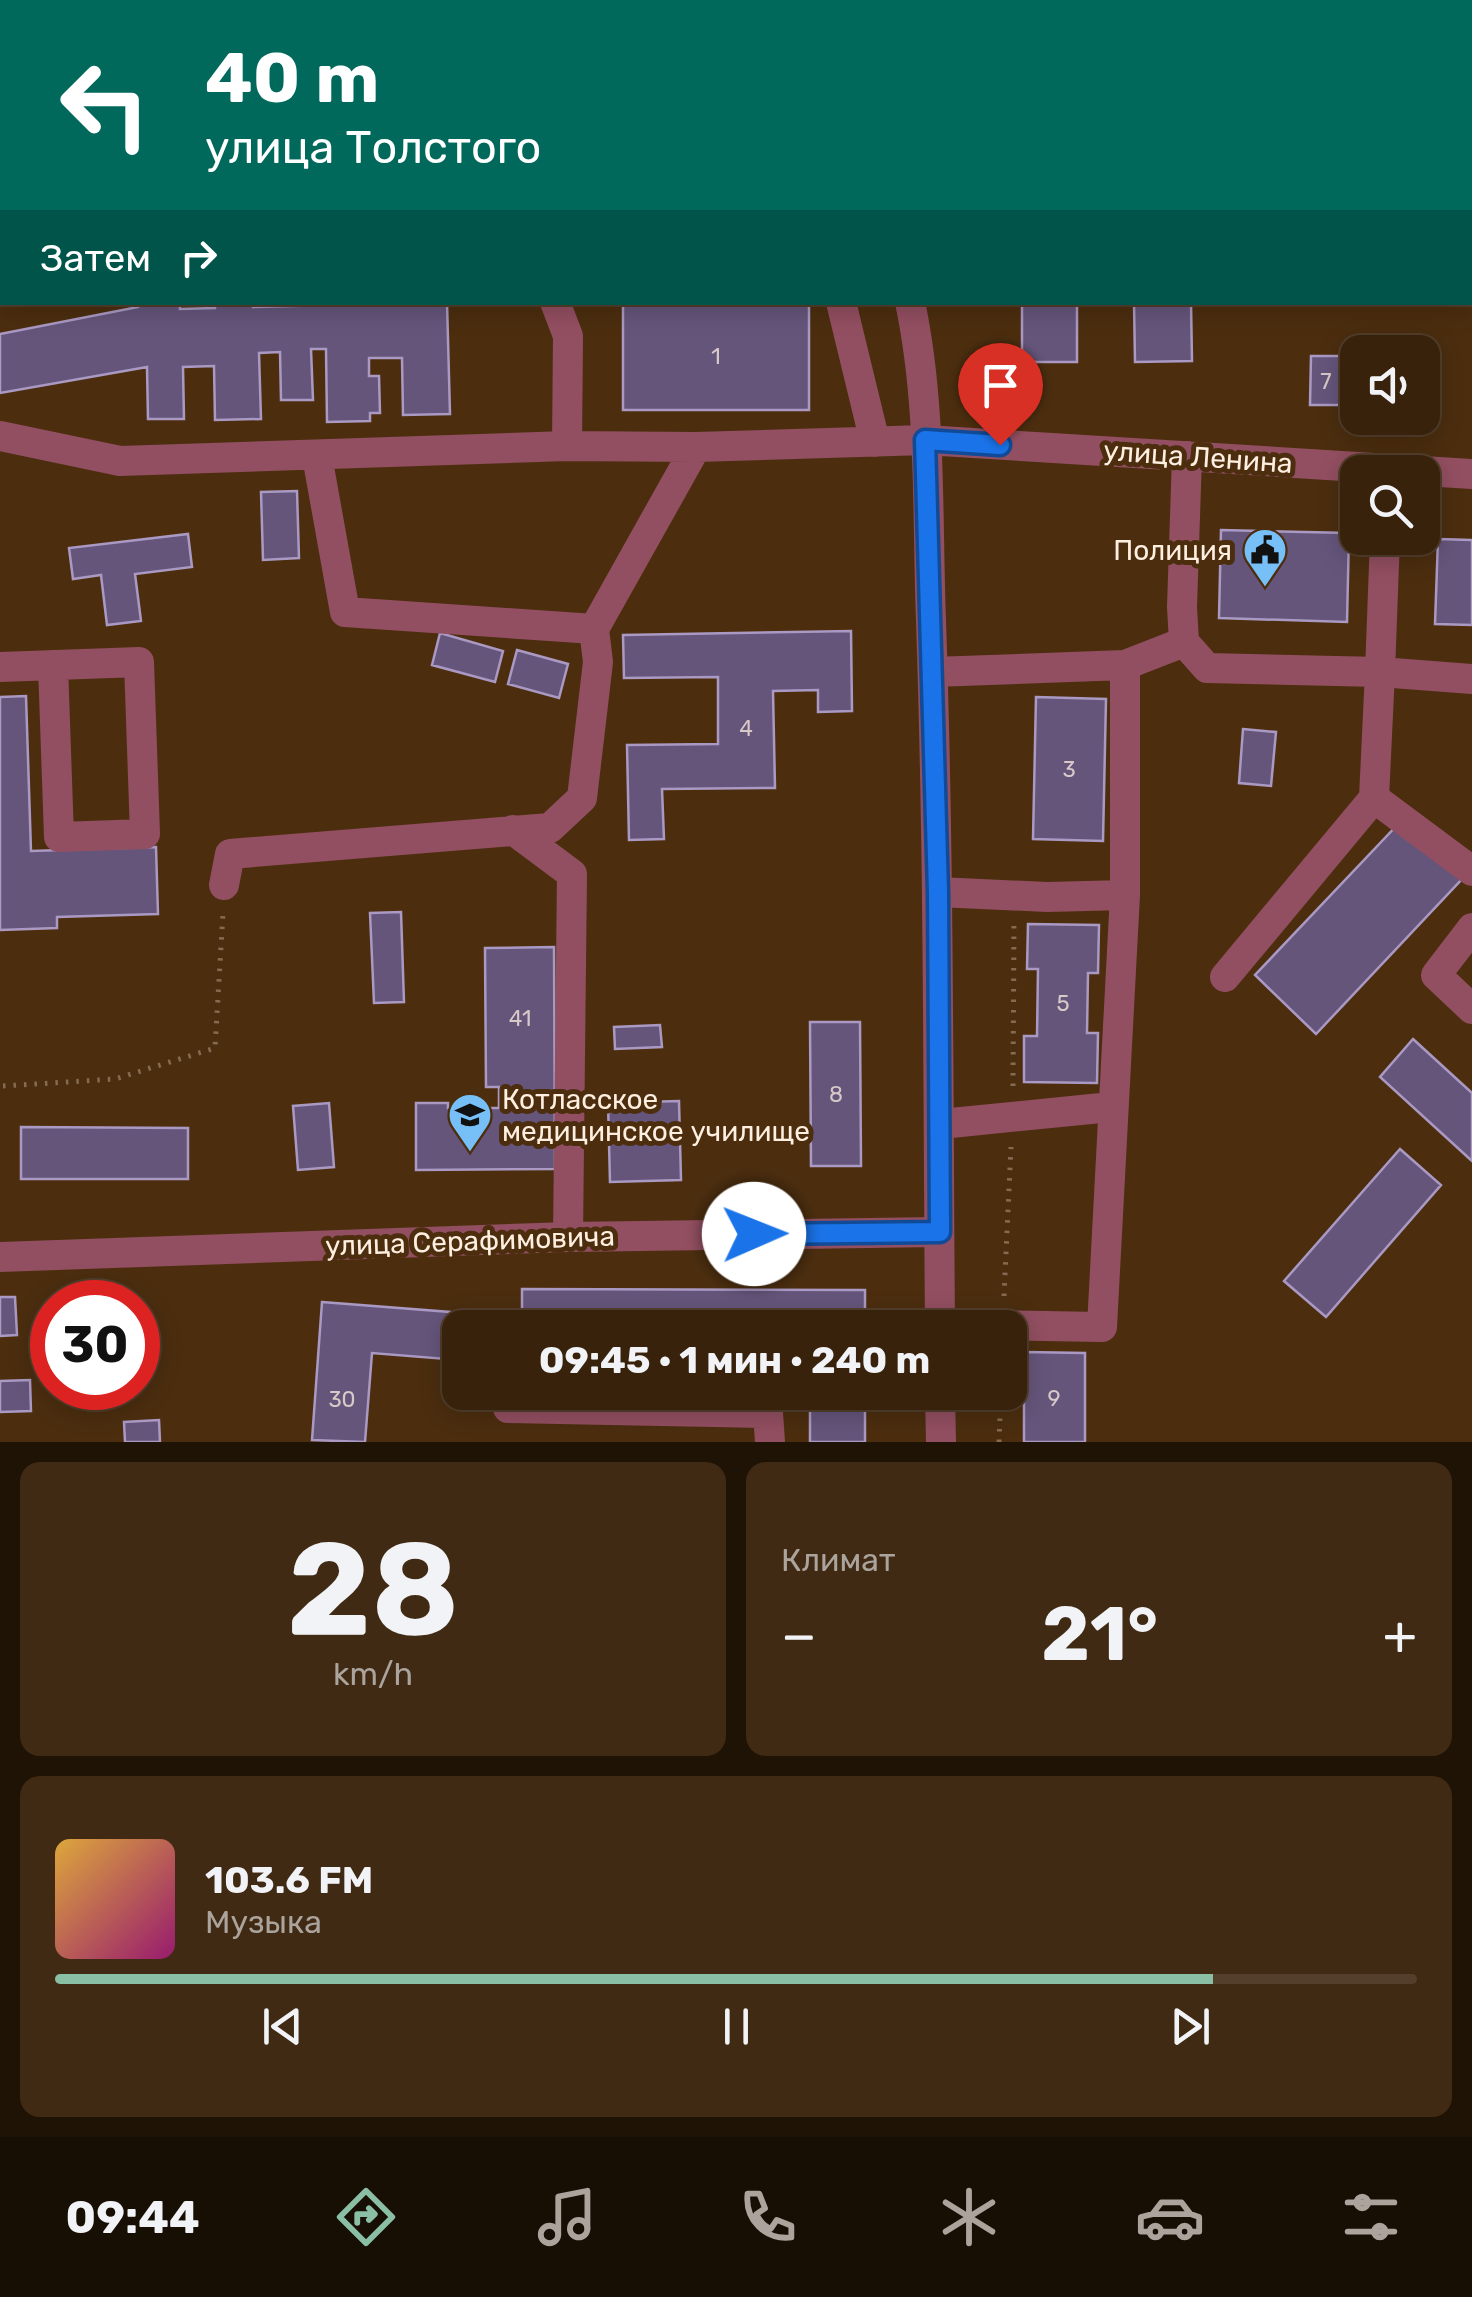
<!DOCTYPE html>
<html lang="ru">
<meta charset="utf-8">
<style>
body{margin:0;font-family:Rubik,sans-serif;background:#402a14;color:#f1f3f6;height:100vh;display:flex;flex-direction:column;font-size:38px;white-space:nowrap}
*{box-sizing:border-box;margin:0}
p{font-size:32px;color:#aba49d}
.icon{flex:none;width:55px;height:55px;fill:none;stroke:currentColor;stroke-width:2;stroke-linecap:round;stroke-linejoin:round}
.map{position:relative;height:1442px;overflow:hidden}
.panel{display:flex;flex-direction:column;gap:20px;padding:20px;background:#1f1306;flex:1}
.panel>*{flex:none}
.banner{position:absolute;left:0px;top:0px;width:1472px;height:305px;box-shadow:0 5px 25px #0003,0 0 0 2px #533f2c;background:#00695c;color:#fff;overflow:hidden}
.buttons{position:absolute;left:1340px;top:335px;display:grid;gap:20px}
.buttons a{display:grid;place-items:center;width:100px;height:100px;border-radius:20px;background:#39220b;box-shadow:0 5px 25px #0003,0 0 0 2px #533f2c;font-size:50px}
.speed{position:absolute;left:30px;top:1280px;display:flex;gap:20px;font-size:50px;font-weight:700;text-align:center}
.speed>*{display:grid;place-content:center;width:130px;height:130px;border-radius:50%;background:#39220b;box-shadow:0 5px 25px #0003,0 0 0 2px #533f2c;line-height:1}
.speed .limit{border:15px solid #d22;background:#fff;color:#111}
.pin{position:absolute;display:grid;place-items:center;width:85px;height:85px;color:#fff;margin:-102px -42px;border-radius:50% 50% 50% 0;rotate:-45deg;box-shadow:0 0 10px #0007}
.pin .icon{rotate:45deg}
.me{position:absolute;width:110px;margin:-55px;rotate:89deg;stroke-linejoin:round;filter:drop-shadow(0 0 8px #0008)}
.turn{display:flex;align-items:center;gap:35px;height:210px;padding:0 40px;font-size:45px}
.turn .icon{width:130px;height:130px;stroke-width:2.5}
.turn b{display:block;font-size:70px;line-height:85px}
.then{display:flex;align-items:center;height:95px;padding:0 40px;background:#0003;gap:20px;font-size:38px}
.big{font-size:75px;font-weight:700;line-height:1.1}
.panel .widget{flex:1;display:flex;flex-direction:column;justify-content:center;gap:15px;min-width:0;padding:0 35px;border-radius:20px;background:#402a14}
.panel .dial{align-items:center;gap:0}
.dial b{font-size:130px;line-height:1}
.song{display:flex;align-items:center;gap:30px}
.cover{width:120px;height:120px;border-radius:15px;background:linear-gradient(135deg,hsl(40 70% 55%),hsl(320 70% 35%))}
.played{height:10px;border-radius:5px;background:linear-gradient(90deg,#8abfa5 85%,#533f2c 85%)}
.keys{display:flex;justify-content:space-around;direction:ltr}
.heat{display:flex;justify-content:space-between;align-items:center;font-size:55px;direction:ltr}
.panel .tiles{flex:1;display:grid;gap:20px;grid-template-columns:1fr 1fr}
.widget:last-child{grid-column:span 2}
.trip{position:absolute;left:442px;top:1310px;width:585px;height:100px;border-radius:20px;background:#39220b;box-shadow:0 5px 25px #0003,0 0 0 2px #533f2c;font-weight:700;line-height:100px;text-align:center}
.tab-bar{display:flex;height:160px;justify-content:space-around;align-items:center;background:#170e04;color:#aba49d}
.tab-bar .icon{width:70px;height:70px}
.tab-bar .active{color:#8abfa5}
.tab-bar b{font-size:45px;color:#f1f3f6}
.map>svg:first-child{display:block}
.building{fill:#65557b;stroke:#aa99c3;stroke-width:2.5}
.lines{fill:none;stroke-linecap:round;stroke-linejoin:round}
.path{stroke:#856b52;stroke-width:5;stroke-dasharray:2.5 8;stroke-linecap:butt}
.minor{stroke:#924f61;stroke-width:30}
.major{stroke:#e8608b;stroke-width:30}
.rail{stroke:#a28a73;stroke-width:8;stroke-dasharray:18 18;stroke-linecap:butt}
.route-casing{stroke:#114b97;stroke-width:25}
.route{stroke:#1a73e8;stroke-width:18}
.labels{text-anchor:middle;dominant-baseline:central;stroke-width:10;stroke-linejoin:round;paint-order:stroke}
.number-label{font-size:22px;fill:#d8c8c8}
.street-label{font-size:28px;fill:#ffefe1;stroke:#4c2e0f}
.poi-label{font-size:28px;fill:#ffefe1;stroke:#4c2e0f;text-anchor:end}
</style>
<div class="map">
<svg width="1472" height="1442" viewBox="0 0 1472 1442">
<rect width="100%" height="100%" fill="#4c2e0f"/>
<path class="building" d="M215,302H253V307L330,305L329,302H447L450,414L403,415L402,358H369V376H379L380,413H370V421L327,422L326,349H311L313,400H281L280,352L259,353L261,419L215,420L214,366L183,367L184,419H148L147,367L0,393V334L138,307V303H180V309L215,308Z
M623,302H809V410H623Z
M1022,302H1077V362H1022Z
M1134,302H1191L1192,361L1135,362Z
M1311,356H1342L1341,405H1310Z
M1422,369H1436L1434,412L1422,411Z
M297,491L299,558L263,560L261,492Z
M1221,530L1349,533L1347,622L1219,618Z
M188,534L192,567L135,574L141,621L107,625L101,575L73,579L69,548Z
M1438,539L1472,540V625L1435,624Z
M851,631L852,711L818,712V690L773,691L775,788L662,789L664,839L629,840L627,745L718,744V677L624,678L623,635Z
M440,633L503,651L495,682L432,665Z
M517,650L568,664L559,698L508,684Z
M26,696L31,851L156,847L158,914L57,917V928L0,930V697Z
M1036,697L1106,699L1103,841L1033,839Z
M1243,729L1276,732L1271,786L1239,783Z
M1402,820L1463,878L1316,1034L1255,975Z
M401,912L404,1002L374,1003L370,913Z
M1028,924L1099,925L1098,973H1088L1087,1033H1098L1097,1083L1024,1082V1036H1037L1038,969H1027Z
M554,947L555,1169L416,1170V1103H448V1108H499V1087H486L485,948Z
M810,1022H860L861,1166H811Z
M660,1025L662,1047L615,1049L614,1027Z
M1413,1039L1472,1093V1161L1380,1077Z
M679,1101L681,1180L610,1182L608,1103Z
M329,1103L334,1167L298,1170L293,1106Z
M21,1127L188,1128V1179H21Z
M1400,1149L1441,1185L1326,1317L1284,1281Z
M97,1287L98,1302H69L68,1290Z
M522,1289L865,1290V1328H522Z
M0,1297H15L17,1335L0,1336Z
M322,1302L450,1312L446,1359L372,1353L365,1442L312,1440Z
M1024,1352L1085,1353V1442H1024Z
M30,1380L31,1411L0,1412V1381Z
M810,1392H865V1442H810Z
M159,1420L160,1442H125L124,1422Z"/>
<g class="lines">
<path class="path" d="M3,1086L115,1079L215,1048L223,913
M1013,1086L1014,922
M1004,1296L1011,1147
M999,1442L1001,1392"/>
<path class="minor" d="M555,302L568,336L567,446
M841,302L875,442
M910,302C932,406 927,515 931,621C939,856 938,1092 940,1328
M0,436L120,461L567,446L696,447L925,440L1472,474
M317,456L345,612L594,629L696,447
M1184,642L1182,607L1187,456
M0,667L139,662L145,834L59,837L53,665
M933,672L1125,665L1184,642L1207,668L1380,672L1385,538
M1374,798L1472,871
M513,830L572,874L568,1237
M224,885L230,854L550,828L582,798L598,662L594,629
M938,892L1047,897L1125,895
M1472,928L1436,975L1472,1009
M1225,977L1374,798L1380,672L1472,679
M941,1124L1111,1107
M0,1257L568,1237L939,1232
M940,1324L1102,1327L1125,895V665
M940,1392L941,1442
M508,1408L768,1413L770,1442"/>
<path class="major" d="M1470,116H1472
M0,180H2"/>
<path class="rail" d="M567,0L681,2
M333,2L384,0
M1470,17H1472
M0,27L2,26"/>
</g>
<g class="lines">
<defs>
<path id="route" d="M754,1234L940,1232L938,892L925,440L1000,445"/>
</defs>
<use href="#route" class="route-casing"/>
<use href="#route" class="route"/>
</g>
<defs>
<symbol id="civic-pin" viewBox="-11 -11 22 30"><path d="M0 17L-7.5 6A9.5 9.5 0 1 1 7.5 6Z" fill="#77bff7" stroke="#4c2e0f"/><path d="M-.6-6.5H3V-4.5H.6V-3L4-1V1h2V6H-6V1h2V-1L-.6-3ZM-1.2 2.5V6h2.4V2.5Z" fill="#111"/></symbol>
<symbol id="university-pin" viewBox="-11 -11 22 30"><path d="M0 17L-7.5 6A9.5 9.5 0 1 1 7.5 6Z" fill="#77bff7" stroke="#4c2e0f"/><path d="M0-5L7-2L0 1L-7-2ZM-4 1L0 2.5L4 1V4Q0 6-4 4Z" fill="#111"/></symbol>
</defs>
<g fill-rule="evenodd">
<use href="#civic-pin" x="1240" y="525" width="50" height="68"/>
<use href="#university-pin" x="445" y="1090" width="50" height="68"/>
</g>
<g class="labels">
<g class="number-label">
<text x="716" y="356">1</text>
<text x="1326" y="381">7</text>
<text x="746" y="728">4</text>
<text x="1069" y="769">3</text>
<text x="1063" y="1003">5</text>
<text x="520" y="1018">41</text>
<text x="836" y="1094">8</text>
<text x="1054" y="1398">9</text>
<text x="342" y="1399">30</text>
</g>
<g class="street-label">
<text transform="translate(1198 457) rotate(4)">улица Ленина</text>
<text transform="translate(470 1241) rotate(-2)">улица Серафимовича</text>
</g>
<g class="poi-label">
<text x="1232" y="550">Полиция</text>
<text x="502" y="1099" text-anchor="start">Котласское<tspan x="502" dy="32">медицинское училище</tspan></text>
</g>
</g>
</svg>
<div class="buttons">
<a><svg class="icon" aria-label="sound" viewBox="0 0 24 24"><path d="M4 9h4l5-4v14l-5-4H4zM17 9q2 3 0 6"/></svg></a>
<a><svg class="icon" aria-label="search" viewBox="0 0 24 24"><circle cx="10" cy="10" r="6"/><path d="M15 15l6 6"/></svg></a>
</div>
<div class="speed"><div class="limit">30</div></div>
<div class="pin" style="left:1000px;top:445px;background:#d93025"><svg class="icon" aria-label="arrive" viewBox="0 0 24 24"><path d="M6 21V4h12l-3 4 3 4H6"/></svg></div>
<svg class="me" style="left:754px;top:1234px" viewBox="-20 -20 40 40"><circle r="19" fill="#fff"/><path d="M0-13L10 11 0 6-10 11z" fill="#1a73e8"/></svg>
<div class="trip">09:45 · 1 мин · 240 m</div>
<div class="banner">
<div class="turn"><svg class="icon" aria-label="left" viewBox="0 0 24 24"><path d="M17 20v-9H6M10 6l-5 5 5 5"/></svg><div><b>40 m</b>улица Толстого</div></div>
<div class="then">Затем<svg class="icon" aria-label="right" viewBox="0 0 24 24"><path d="M7 20v-9h11M14 6l5 5-5 5"/></svg></div>
</div>
</div>
<section class="panel">
<div class="tiles">
<div class="widget dial"><b>28</b><p>km/h</p></div>
<div class="widget"><p>Климат</p>
<div class="heat"><a>−</a><b class="big">21°</b><a>+</a></div>
</div>
<div class="widget">
<div class="song"><i class="cover"></i><div><b>103.6 FM</b><p>Музыка</p></div></div>
<div class="played"></div>
<div class="keys"><svg class="icon" aria-label="previous" viewBox="0 0 24 24"><path d="M18 5L8 12l10 7zM5 5v14"/></svg><svg class="icon" aria-label="pause" viewBox="0 0 24 24"><path d="M8 5v14M16 5v14"/></svg><svg class="icon" aria-label="next" viewBox="0 0 24 24"><path d="M6 5l10 7-10 7zM19 5v14"/></svg></div>
</div>
</div>
</section>
<nav class="tab-bar">
<b>09:44</b>
<svg class="icon active" aria-label="directions" viewBox="0 0 24 24"><path d="M12 3l9 9-9 9-9-9zM9 14v-3h6M13 9l2 2-2 2"/></svg>
<svg class="icon" aria-label="music" viewBox="0 0 24 24"><path d="M9 18V5l10-2v13"/><circle cx="6" cy="18" r="3"/><circle cx="16" cy="16" r="3"/></svg>
<svg class="icon" aria-label="phone" viewBox="0 0 24 24"><path d="M5 4h4l2 5-3 2q2 4 5 5l2-3 5 2v4C11 20 4 13 5 4z"/></svg>
<svg class="icon" aria-label="climate" viewBox="0 0 24 24"><path d="M12 3v18M4 7l16 10M4 17L20 7"/></svg>
<svg class="icon" aria-label="car" viewBox="0 0 24 24"><path d="M5 17H2v-5l4-1 3-4h7l3 4 3 1v5h-3M9 17h6M6 11h13"/><circle cx="7" cy="17" r="2"/><circle cx="17" cy="17" r="2"/></svg>
<svg class="icon" aria-label="filters" viewBox="0 0 24 24"><path d="M4 7h16M4 17h16"/><circle cx="9" cy="7" r="2"/><circle cx="15" cy="17" r="2"/></svg>
</nav>
